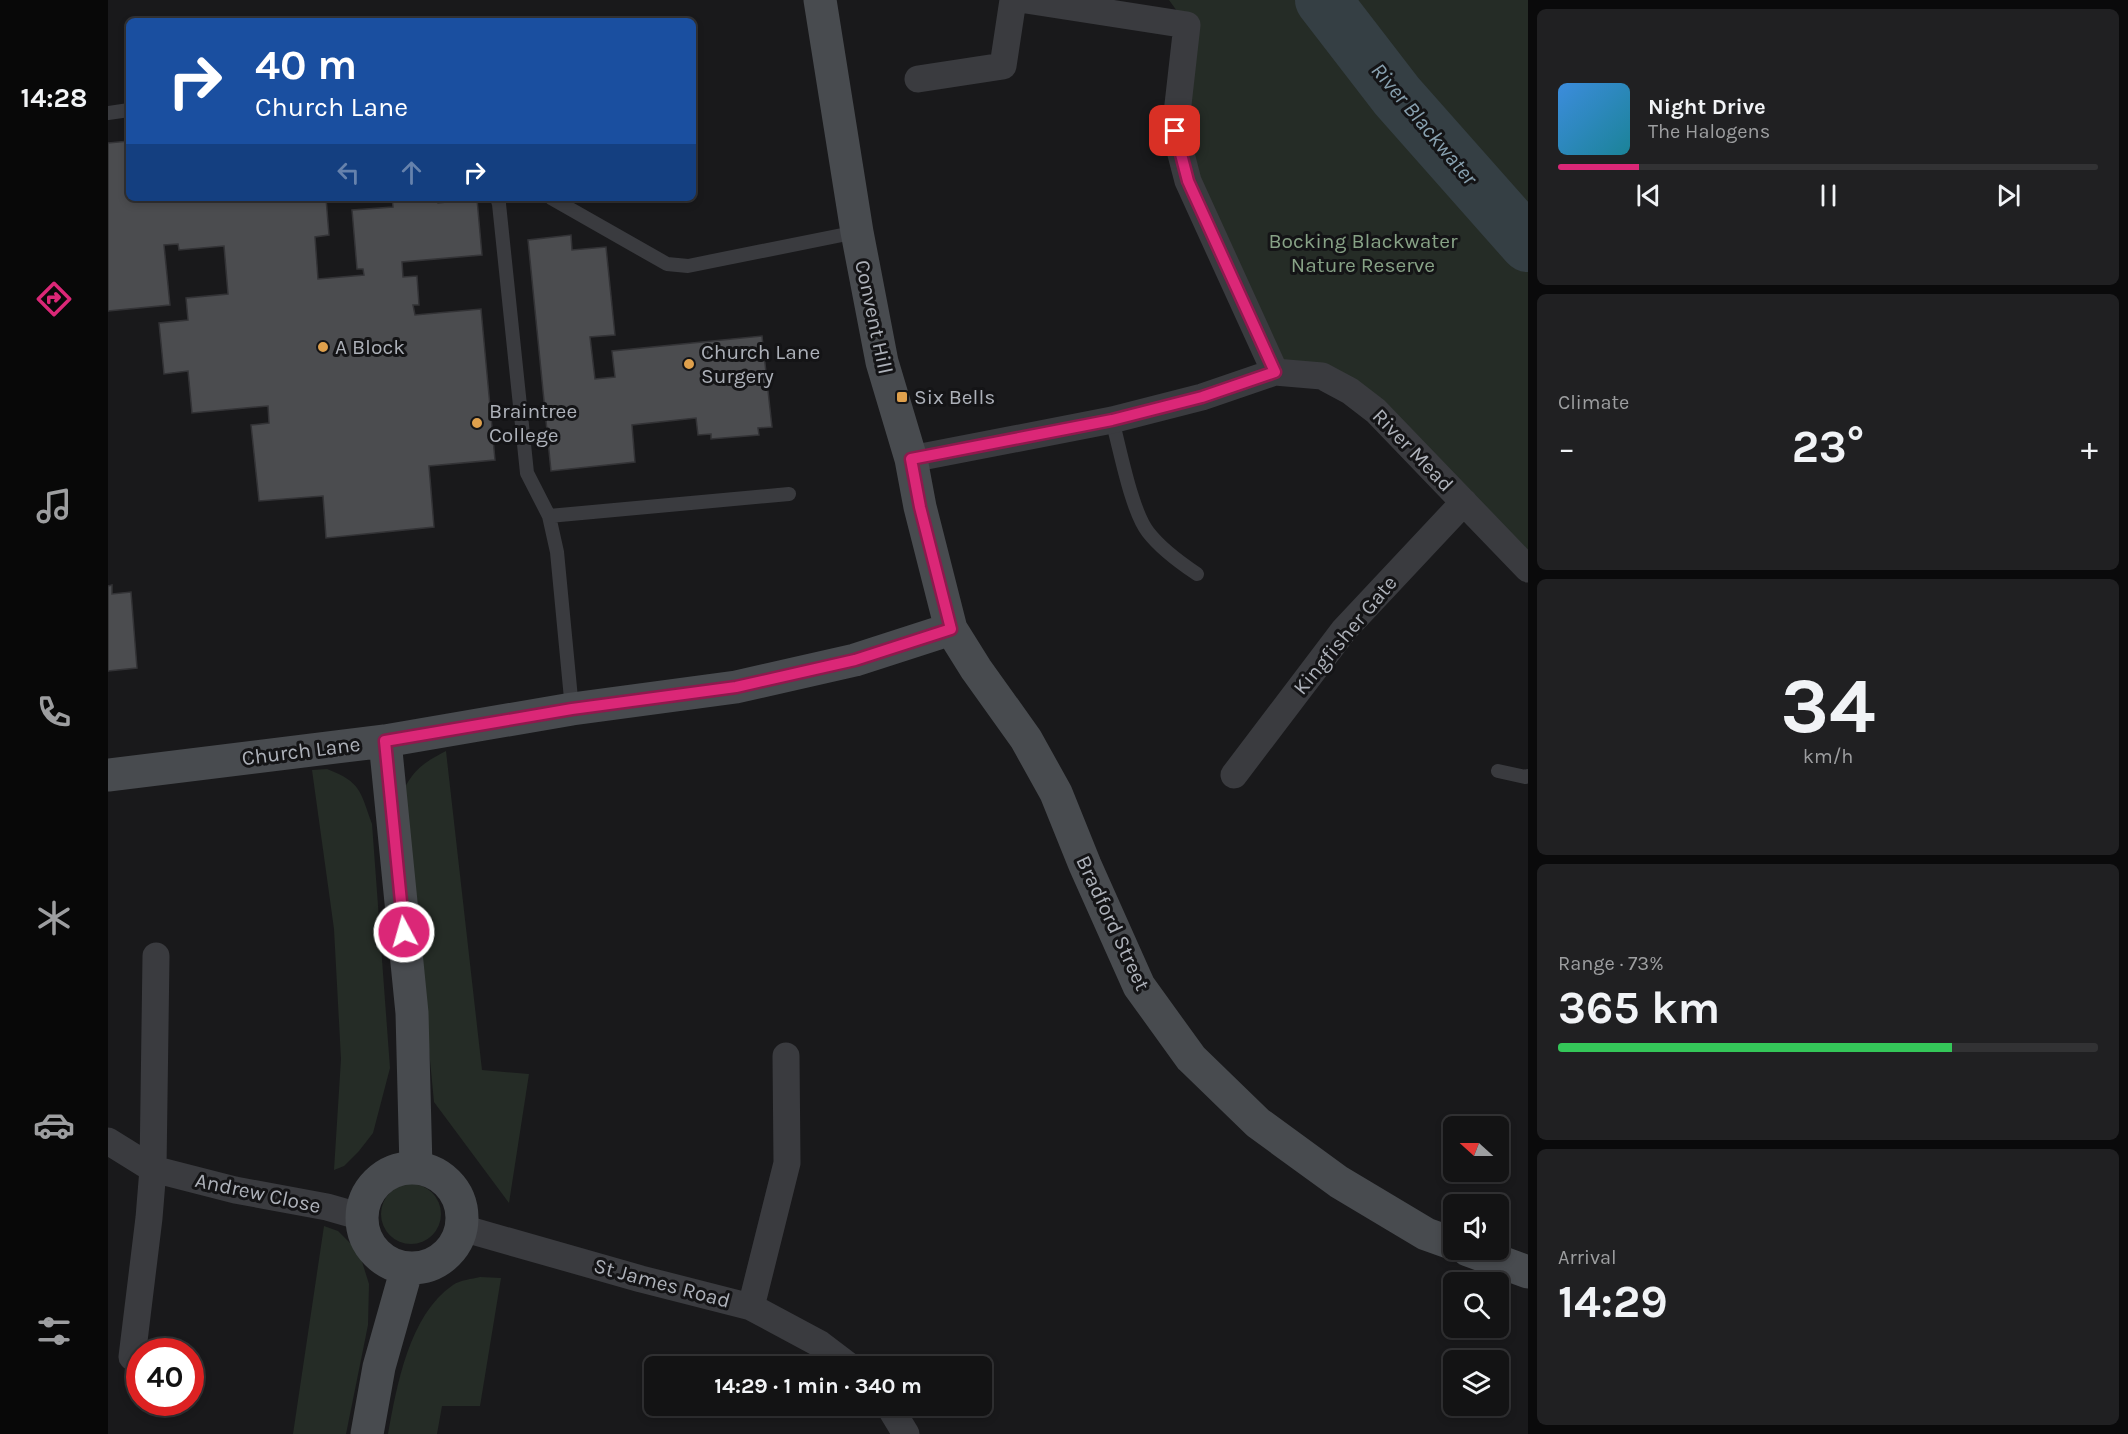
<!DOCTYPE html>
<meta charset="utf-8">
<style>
body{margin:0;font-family:Karla,sans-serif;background:#202022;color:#f1f3f6;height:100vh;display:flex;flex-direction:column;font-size:22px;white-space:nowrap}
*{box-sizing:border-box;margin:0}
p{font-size:20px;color:#9d9ea0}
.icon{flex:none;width:33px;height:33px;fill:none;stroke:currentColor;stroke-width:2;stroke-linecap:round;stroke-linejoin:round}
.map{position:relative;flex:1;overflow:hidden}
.panel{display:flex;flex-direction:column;gap:9px;padding:9px;background:#0a0a0b;width:600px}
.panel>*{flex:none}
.guide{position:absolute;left:18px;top:18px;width:570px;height:183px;border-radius:9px;box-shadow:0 3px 9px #0003,0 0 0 2px #323234;background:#1a4fa0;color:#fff;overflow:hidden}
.needle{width:39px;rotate:291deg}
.buttons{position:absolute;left:1335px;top:1116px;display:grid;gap:12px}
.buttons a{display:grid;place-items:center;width:66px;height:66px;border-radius:9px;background:#131314;box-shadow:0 3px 9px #0003,0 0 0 2px #323234;font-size:30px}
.speed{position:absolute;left:18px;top:1338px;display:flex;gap:12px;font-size:30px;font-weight:700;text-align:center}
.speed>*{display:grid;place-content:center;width:78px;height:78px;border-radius:50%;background:#131314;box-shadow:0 3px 9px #0003,0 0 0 2px #323234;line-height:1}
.speed .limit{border:9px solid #d22;background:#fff;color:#111}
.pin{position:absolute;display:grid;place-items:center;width:51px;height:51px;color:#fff;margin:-26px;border-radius:12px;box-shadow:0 3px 9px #0006}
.me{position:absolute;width:66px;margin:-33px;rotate:354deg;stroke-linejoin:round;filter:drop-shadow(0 0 4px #0008)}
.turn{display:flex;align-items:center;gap:21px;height:126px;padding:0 30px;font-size:27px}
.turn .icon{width:78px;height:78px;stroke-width:2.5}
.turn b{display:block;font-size:42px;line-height:51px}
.lanes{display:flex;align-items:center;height:57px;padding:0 30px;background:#0003;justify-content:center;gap:30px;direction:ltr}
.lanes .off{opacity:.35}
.big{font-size:45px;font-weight:700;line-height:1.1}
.panel .tile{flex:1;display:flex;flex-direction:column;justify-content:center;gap:9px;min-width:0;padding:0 21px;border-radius:9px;background:#202022}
.panel .dial{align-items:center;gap:0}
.dial b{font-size:78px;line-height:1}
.song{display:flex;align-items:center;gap:18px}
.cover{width:72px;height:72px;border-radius:9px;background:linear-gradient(135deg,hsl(210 70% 55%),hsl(190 70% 35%))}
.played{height:6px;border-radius:3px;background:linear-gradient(90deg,#db2777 15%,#323234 15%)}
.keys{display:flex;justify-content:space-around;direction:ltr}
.heat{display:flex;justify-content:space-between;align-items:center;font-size:33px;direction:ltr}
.charge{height:9px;border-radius:4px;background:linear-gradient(90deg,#34c759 73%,#323234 0)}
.trip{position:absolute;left:536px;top:1356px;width:348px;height:60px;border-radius:9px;background:#131314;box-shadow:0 3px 9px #0003,0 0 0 2px #323234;font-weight:700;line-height:60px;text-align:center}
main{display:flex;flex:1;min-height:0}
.tab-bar{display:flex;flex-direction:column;width:108px;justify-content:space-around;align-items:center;background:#080808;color:#9d9ea0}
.tab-bar .icon{width:42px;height:42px}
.tab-bar .active{color:#db2777}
.tab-bar b{font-size:27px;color:#f1f3f6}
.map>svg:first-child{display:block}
.green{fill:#252c26}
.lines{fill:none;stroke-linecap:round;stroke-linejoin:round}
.river{stroke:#353f44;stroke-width:56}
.building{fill:#4b4c4f;stroke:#333336;stroke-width:1.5}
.lane{stroke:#3a3b3f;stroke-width:14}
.street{stroke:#3a3b3f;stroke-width:27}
.secondary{stroke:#484b4f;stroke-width:33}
.route-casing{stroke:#8e194d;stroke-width:15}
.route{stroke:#db2777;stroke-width:10}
.poi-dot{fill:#dfa04c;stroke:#141416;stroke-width:2}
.labels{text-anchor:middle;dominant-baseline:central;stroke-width:6;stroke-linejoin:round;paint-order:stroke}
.park-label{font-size:21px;fill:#87a286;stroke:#141416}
.street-label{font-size:21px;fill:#adb1b9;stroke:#141416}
.poi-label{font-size:21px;fill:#adb1b9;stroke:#141416;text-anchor:start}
.water-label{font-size:22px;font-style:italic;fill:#88a1b0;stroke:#141416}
</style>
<main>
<nav class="tab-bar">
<b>14:28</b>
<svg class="icon active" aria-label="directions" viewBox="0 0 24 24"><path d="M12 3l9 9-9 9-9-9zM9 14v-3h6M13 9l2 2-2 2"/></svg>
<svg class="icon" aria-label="music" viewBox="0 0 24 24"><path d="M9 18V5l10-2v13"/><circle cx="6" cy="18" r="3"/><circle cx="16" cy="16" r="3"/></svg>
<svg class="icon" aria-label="phone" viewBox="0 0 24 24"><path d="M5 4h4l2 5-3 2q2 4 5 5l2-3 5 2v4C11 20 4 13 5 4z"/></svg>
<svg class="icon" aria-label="climate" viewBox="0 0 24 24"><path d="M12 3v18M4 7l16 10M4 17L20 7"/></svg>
<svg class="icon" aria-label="car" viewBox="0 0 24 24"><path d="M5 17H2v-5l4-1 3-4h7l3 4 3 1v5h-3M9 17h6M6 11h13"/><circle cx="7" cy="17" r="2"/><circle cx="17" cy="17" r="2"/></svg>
<svg class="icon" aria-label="filters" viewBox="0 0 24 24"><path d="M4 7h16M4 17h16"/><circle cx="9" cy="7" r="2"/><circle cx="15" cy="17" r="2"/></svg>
</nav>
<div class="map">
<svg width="1420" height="1434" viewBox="0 0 1420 1434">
<rect width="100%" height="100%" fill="#19191b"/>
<path class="green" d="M1061,0H1420V563L1268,411L1167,372L1080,181L1079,25Z
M338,751L374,1070L421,1074L401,1203L326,1102L309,924L291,798C305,771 311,765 338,751Z
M219,769C253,782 252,791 264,824L282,1068L265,1133L251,1151L236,1166L226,1170L233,1059L226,929L204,770Z
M273 1214a30 30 0 1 1 60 0a30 30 0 1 1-60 0Z
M216,1226L230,1231L251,1252L261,1284L260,1325L238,1434H185Z
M372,1277L393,1278L372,1406H334L329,1434H280C289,1385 301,1315 345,1285C352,1280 364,1279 372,1277Z"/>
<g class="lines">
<path class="river" d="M1215,0L1289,96L1420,244"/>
</g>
<path class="building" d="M21,141V198H218L221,235L207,237L210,279L256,275L255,269H249L244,210L285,207L284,198H329L330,203L369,199L374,255L294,262L295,277L309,276L311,305H305L307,315L373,309L387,460L321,466L326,527L218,538L215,496L151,501L143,425L161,423L160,406L84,413L80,371L56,374L51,323L80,320L78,298L120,294L116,246L71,250L70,244L56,245L62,305L0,311V143Z
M463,235L464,250L498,247L507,335L482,337L487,379L507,377L504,351L654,336L664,427L650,428L651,435L603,439V434L590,435L588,418L524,425L527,462L443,471L420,240Z
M4,585V594L23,592L29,668L0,671V586Z"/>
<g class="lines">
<path class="lane" d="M0,113L21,110
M389,198L391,204L419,473L441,516L449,552L464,709
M443,198L559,264L580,266L749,232
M1004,420C1012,448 1023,510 1040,532C1053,549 1071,562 1089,574
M441,516L681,494
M1390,771L1417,777L1420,776"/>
<path class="street" d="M918,0L1079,25L1067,131L1080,181L1167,372
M810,79L895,66L905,0
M803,459L1004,420L1094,397L1167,372L1214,376L1242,391L1268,411L1420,569
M1126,775L1236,630L1356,502
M0,1141L45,1169L127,1190L219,1207L254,1217
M354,1228L533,1279L643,1307L712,1344L741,1366
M643,1307L679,1163L678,1056
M24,1357L41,1218L45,1169L48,956
M781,1406L798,1434"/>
<path class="secondary" d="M712,0L749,232L774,362L803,459L812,507L843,629L868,669L918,739L948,793L977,865L1031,986L1083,1058L1150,1123L1231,1182L1318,1234L1346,1244
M277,741L304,1013L308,1168
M0,775L277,741L464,709L628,687L747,660L843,629
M254 1218a50 50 0 1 1 100 0a50 50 0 1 1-100 0Z
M1360,1250L1420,1272
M259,1434L271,1367L299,1268"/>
</g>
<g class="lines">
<defs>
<path id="route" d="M296,932L277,741L464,709L628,687L747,660L843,629L812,507L803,459L1004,420L1094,397L1167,372L1080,181L1067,131"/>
</defs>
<use href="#route" class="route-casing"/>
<use href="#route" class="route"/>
</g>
<g class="poi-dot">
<circle cx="215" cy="347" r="6"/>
<circle cx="581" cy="364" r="6"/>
<rect x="788" y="391" width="12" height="12" rx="3"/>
<circle cx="369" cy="423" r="6"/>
</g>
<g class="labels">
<g class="park-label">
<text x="1255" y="241">Bocking Blackwater<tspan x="1255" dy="24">Nature Reserve</tspan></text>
</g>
<g class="street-label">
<text transform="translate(766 317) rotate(78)">Convent Hill</text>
<text transform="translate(1305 450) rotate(46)">River Mead</text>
<text transform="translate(1237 635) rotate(-50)">Kingfisher Gate</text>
<text transform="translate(193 751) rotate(-7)">Church Lane</text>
<text transform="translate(1005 923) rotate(65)">Bradford Street</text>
<text transform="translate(150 1193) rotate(12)">Andrew Close</text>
<text transform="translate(554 1283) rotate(15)">St James Road</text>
</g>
<g class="poi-label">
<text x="227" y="347">A Block</text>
<text x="593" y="352">Church Lane<tspan x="593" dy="24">Surgery</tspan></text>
<text x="806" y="397">Six Bells</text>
<text x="381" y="411">Braintree<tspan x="381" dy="24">College</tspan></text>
</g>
<g class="water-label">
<text transform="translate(1316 124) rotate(50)">River Blackwater</text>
</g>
</g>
</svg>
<div class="buttons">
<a><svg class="needle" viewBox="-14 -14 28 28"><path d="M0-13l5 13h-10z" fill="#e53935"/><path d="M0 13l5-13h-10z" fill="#9d9ea0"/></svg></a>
<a><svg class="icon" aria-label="sound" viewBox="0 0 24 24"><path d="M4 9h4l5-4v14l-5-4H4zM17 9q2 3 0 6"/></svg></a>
<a><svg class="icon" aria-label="search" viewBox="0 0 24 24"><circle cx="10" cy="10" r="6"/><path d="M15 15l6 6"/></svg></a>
<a><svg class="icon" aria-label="layers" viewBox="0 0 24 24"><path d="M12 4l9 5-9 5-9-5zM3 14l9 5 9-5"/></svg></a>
</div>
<div class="speed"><div class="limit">40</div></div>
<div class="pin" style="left:1067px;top:131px;background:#d93025"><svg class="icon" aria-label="arrive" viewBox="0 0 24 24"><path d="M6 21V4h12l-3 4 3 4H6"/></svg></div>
<svg class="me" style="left:296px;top:932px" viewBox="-20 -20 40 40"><circle r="17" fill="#db2777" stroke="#fff" stroke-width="3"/><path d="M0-11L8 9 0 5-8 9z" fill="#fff"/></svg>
<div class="trip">14:29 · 1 min · 340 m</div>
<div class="guide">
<div class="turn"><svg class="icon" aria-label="right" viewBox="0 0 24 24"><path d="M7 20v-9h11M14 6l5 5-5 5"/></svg><div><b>40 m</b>Church Lane</div></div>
<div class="lanes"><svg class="icon off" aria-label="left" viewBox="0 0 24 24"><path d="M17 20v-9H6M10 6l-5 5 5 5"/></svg><svg class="icon off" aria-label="ahead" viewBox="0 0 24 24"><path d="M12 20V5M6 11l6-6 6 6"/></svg><svg class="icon" aria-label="right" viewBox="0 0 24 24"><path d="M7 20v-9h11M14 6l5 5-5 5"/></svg></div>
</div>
</div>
<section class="panel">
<div class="tile">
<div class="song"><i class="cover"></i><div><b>Night Drive</b><p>The Halogens</p></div></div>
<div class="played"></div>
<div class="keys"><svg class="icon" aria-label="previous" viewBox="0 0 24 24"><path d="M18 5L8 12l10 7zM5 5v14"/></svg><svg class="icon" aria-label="pause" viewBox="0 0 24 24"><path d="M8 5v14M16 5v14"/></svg><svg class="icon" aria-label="next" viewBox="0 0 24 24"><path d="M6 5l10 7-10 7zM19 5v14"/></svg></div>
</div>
<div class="tile"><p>Climate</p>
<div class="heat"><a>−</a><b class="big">23°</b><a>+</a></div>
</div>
<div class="tile dial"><b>34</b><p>km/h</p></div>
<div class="tile"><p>Range · 73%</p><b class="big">365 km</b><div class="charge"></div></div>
<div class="tile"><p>Arrival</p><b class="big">14:29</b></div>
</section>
</main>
